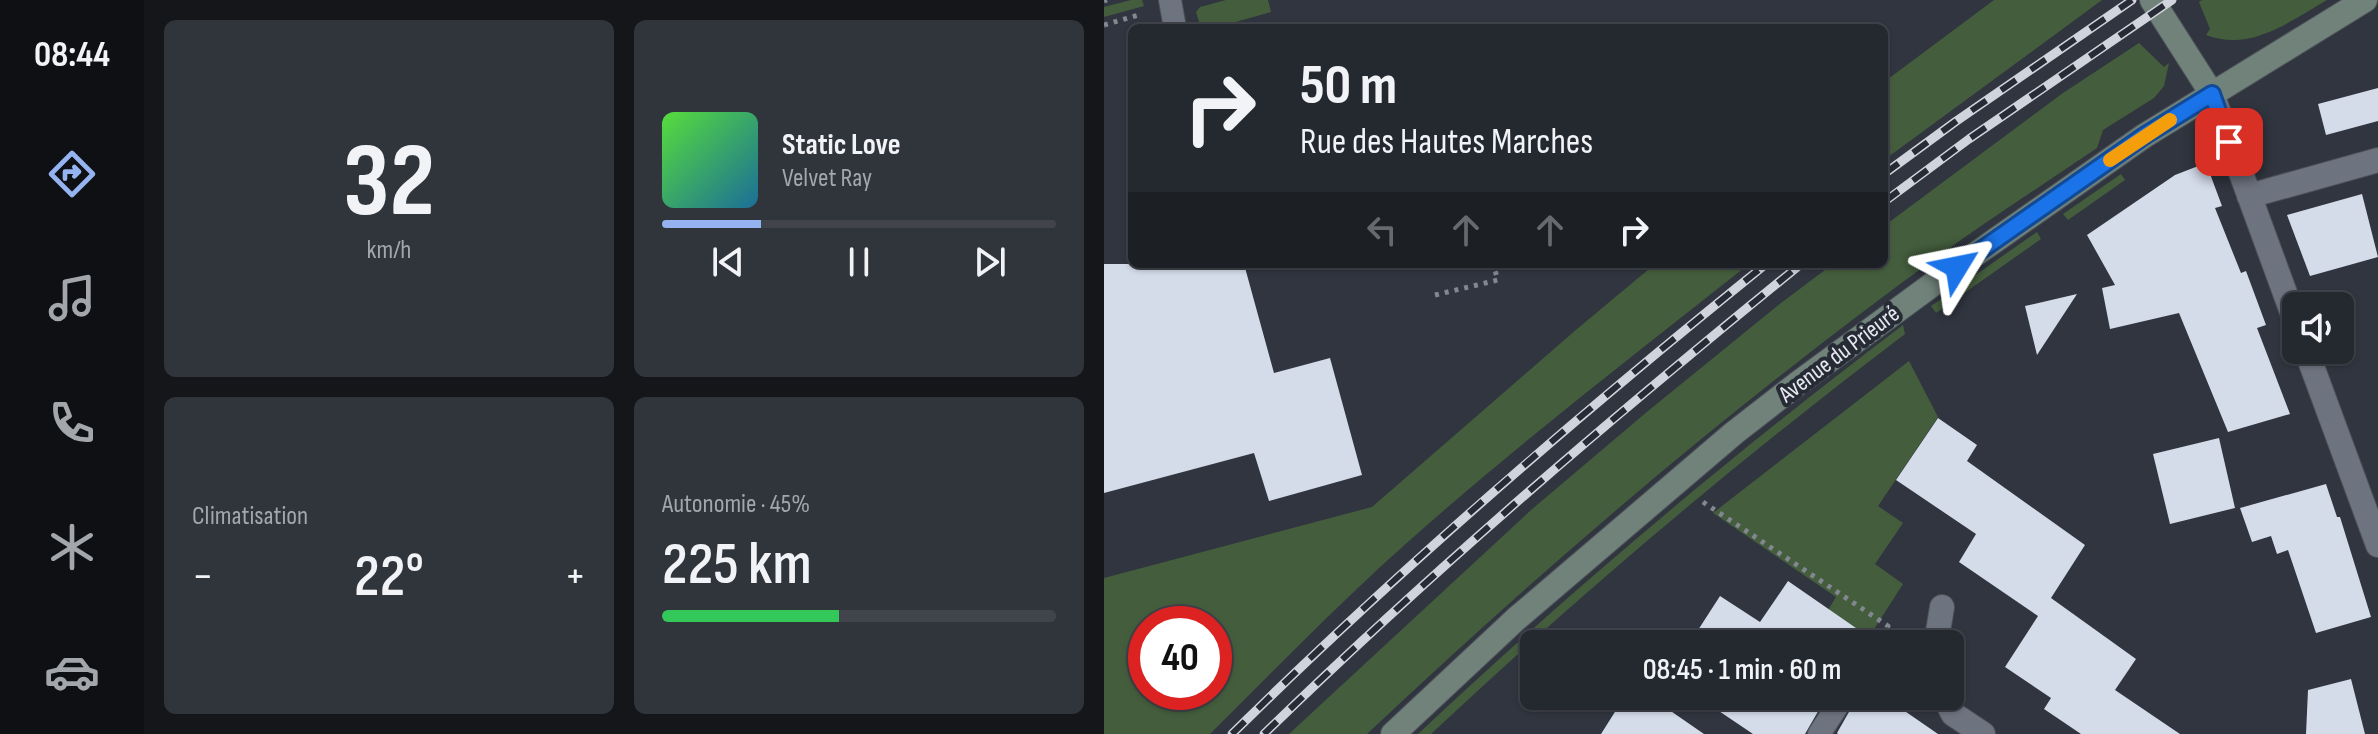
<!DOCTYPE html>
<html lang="fr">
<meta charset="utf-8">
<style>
body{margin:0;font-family:"Sofia Sans Condensed",sans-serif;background:#30343b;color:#f1f3f6;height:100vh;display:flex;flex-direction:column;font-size:30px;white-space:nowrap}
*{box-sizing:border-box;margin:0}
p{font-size:26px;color:#a3a6aa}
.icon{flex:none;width:44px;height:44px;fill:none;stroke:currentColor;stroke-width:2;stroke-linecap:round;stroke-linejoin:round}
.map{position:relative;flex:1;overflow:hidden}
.panel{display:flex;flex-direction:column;gap:20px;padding:20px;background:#14161a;width:960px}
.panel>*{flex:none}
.top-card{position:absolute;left:24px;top:24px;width:760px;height:244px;border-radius:12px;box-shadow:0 2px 6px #0004,0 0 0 2px #41444b;background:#24282f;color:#f1f3f6;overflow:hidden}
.tools{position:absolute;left:1178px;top:292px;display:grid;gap:16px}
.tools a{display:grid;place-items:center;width:72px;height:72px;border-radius:12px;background:#24282f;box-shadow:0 2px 6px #0004,0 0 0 2px #41444b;font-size:40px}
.speed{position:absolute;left:24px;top:606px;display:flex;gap:16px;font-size:40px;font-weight:700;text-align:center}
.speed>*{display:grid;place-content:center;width:104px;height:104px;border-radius:50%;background:#24282f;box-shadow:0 2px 6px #0004,0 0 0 2px #41444b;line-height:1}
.speed .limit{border:12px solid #d22;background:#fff;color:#111}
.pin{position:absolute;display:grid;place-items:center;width:68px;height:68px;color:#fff;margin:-34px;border-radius:16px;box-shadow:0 4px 12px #0006}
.me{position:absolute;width:88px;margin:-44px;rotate:55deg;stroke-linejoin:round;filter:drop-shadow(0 0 6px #0008)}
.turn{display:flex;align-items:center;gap:28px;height:168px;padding:0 40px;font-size:36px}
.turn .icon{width:104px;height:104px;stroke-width:2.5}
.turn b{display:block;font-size:56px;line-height:68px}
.lanes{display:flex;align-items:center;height:76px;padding:0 40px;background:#0003;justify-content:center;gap:40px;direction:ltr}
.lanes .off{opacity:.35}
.big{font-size:60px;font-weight:600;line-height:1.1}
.panel .card{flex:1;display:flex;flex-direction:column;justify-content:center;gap:12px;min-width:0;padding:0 28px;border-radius:12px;background:#30343b}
.panel .dial{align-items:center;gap:0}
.dial b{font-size:104px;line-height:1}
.song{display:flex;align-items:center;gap:24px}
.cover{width:96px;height:96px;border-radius:12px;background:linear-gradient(135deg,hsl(110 70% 55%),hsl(200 70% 35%))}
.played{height:8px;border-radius:4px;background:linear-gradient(90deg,#95b2f1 25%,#41444b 25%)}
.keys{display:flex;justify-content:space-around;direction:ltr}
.heat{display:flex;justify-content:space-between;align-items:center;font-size:44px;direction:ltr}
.charge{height:12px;border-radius:6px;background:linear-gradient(90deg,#34c759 45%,#41444b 0)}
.panel .tiles{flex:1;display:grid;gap:20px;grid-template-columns:repeat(2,1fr)}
.trip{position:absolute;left:416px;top:630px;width:444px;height:80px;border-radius:12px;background:#24282f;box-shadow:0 2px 6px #0004,0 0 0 2px #41444b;font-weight:600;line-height:80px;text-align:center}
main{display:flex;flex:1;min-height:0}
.tab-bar{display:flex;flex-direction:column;width:144px;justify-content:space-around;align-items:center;background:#0e1013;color:#a3a6aa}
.tab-bar .icon{width:56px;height:56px}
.tab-bar .active{color:#95b2f1}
.tab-bar b{font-size:36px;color:#f1f3f6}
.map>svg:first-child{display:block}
.green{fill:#445e3d;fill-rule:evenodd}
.building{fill:#d4dbe9}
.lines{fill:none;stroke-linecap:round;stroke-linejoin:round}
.lane-casing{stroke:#4d525a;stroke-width:24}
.street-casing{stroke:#4d525a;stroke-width:26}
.secondary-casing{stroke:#4d525a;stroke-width:26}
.path{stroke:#838790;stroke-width:5;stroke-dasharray:4 6;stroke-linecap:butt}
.lane{stroke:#6d737f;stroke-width:22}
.street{stroke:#6d737f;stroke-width:24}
.secondary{stroke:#708279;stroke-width:24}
.rail-casing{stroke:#d1d4dc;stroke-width:9}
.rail{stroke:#262b35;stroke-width:6;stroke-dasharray:18;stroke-linecap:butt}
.route-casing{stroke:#114b97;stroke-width:20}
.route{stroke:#1a73e8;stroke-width:14}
.slow{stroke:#f59e0b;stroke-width:14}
.labels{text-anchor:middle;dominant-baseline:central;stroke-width:8;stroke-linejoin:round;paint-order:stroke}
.street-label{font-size:24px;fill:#e5e8ef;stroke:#262b35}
</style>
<main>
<nav class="tab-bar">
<b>08:44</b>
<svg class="icon active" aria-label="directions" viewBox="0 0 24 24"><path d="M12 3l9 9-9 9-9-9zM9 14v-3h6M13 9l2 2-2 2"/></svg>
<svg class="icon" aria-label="music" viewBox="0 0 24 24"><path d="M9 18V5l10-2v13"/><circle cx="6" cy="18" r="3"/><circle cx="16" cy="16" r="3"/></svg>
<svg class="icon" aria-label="phone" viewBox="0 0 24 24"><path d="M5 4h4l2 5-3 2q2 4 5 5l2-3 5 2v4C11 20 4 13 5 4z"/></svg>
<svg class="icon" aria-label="climate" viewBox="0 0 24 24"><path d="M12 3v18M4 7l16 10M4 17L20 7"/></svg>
<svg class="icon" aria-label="car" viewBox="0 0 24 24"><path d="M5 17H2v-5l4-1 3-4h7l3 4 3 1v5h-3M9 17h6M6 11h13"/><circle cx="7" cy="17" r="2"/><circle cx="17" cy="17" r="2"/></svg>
</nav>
<section class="panel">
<div class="tiles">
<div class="card dial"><b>32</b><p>km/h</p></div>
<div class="card">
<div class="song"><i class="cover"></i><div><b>Static Love</b><p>Velvet Ray</p></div></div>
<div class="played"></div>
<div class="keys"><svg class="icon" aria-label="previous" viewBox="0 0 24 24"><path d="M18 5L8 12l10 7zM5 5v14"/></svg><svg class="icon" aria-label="pause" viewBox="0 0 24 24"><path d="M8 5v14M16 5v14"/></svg><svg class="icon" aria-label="next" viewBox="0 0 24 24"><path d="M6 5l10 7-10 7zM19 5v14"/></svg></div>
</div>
<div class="card"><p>Climatisation</p>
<div class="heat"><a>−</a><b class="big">22°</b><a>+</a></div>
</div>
<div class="card"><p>Autonomie · 45%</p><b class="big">225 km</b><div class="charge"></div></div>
</div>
</section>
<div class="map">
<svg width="1274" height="734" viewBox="0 0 1274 734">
<rect width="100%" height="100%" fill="#30353f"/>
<path class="green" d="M27,0H38L40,6L0,17V7Z
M122,0H164L167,12L110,28H97L92,12L96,7Z
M890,0H998L780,160V82Z
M1098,0H1223C1185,22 1147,52 1102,35L1106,29L1095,2Z
M1035,43L1060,67L1065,63L1060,86L1050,98L999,130L993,148C940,184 886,219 833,257C632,403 443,564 263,734H185L427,510L544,411L677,303L729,264H780V226L959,93Z
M1017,174L1021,180L964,220L959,214Z
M933,232L937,239L832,313L827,306Z
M551,264H645C520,363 393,460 275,568C217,622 162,678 106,734H0V578L268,507L473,329ZM110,624V692H42V624Z
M799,325L801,334C636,459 478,592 327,734H314C468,589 630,453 799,325Z
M805,361L834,417L774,506L799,523L771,564L799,584L765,637L724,610L732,597L609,513Z"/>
<path class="building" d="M1274,88V121L1222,135L1214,104Z
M1102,163L1118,206L1111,208L1137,273L1142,271L1162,325L1153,328L1186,414L1124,432L1075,313L1006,329L998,288L1011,285L983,235L1071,175Z
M1258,194L1274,257L1206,276L1183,215Z
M0,264H140L170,373L226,358L258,475L165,501L150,453L0,493Z
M973,294L933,355L921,306Z
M834,418L873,445L863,461L981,545L947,598L1032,659L1011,690L1076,734H977L940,709L947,698L901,667L934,616L855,562L872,534L792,480Z
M1115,438L1131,508L1066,524L1049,454Z
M1222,484L1233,517H1236L1267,617L1212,633L1184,550L1173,554L1167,536L1148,542L1136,508Z
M684,581L765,637L760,644H585L616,596L656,622Z
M1247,679L1261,734H1202L1204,690Z
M521,696H545L600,734H497Z
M607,696H723L701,734H649L603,703Z
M754,696H779L834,734H734L733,733Z"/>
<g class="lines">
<defs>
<path id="lane" d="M66,0L71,28
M715,734L740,696"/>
<path id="street" d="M1108,94L1192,323
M1145,196L1274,160
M1202,350L1274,545
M832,644L838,607
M840,696L849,714L879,734"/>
<path id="secondary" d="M1048,0L1108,94
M289,734L412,619L630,433L693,384L829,284L1040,136L1261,0"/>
</defs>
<use href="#lane" class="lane-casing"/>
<use href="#street" class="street-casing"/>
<use href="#secondary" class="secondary-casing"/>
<path class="path" d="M0,1L3,0
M0,25L38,14
M331,295L394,280L389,264
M599,502L784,626L773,644"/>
<use href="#lane" class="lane"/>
<use href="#street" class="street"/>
<use href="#secondary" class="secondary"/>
<defs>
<path id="rail" d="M780,174L851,122L1028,0
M780,202L865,139L1068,0
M128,734C297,567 477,413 662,264
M160,734C331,568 512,414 697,264"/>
</defs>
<use href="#rail" class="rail-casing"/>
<use href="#rail" class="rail"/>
</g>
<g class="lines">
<defs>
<path id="route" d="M853,267L1040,136L1108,94L1125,142"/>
</defs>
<use href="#route" class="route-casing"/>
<use href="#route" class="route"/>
<path class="slow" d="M1006,160L1066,120"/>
</g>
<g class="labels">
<g class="street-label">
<text transform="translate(735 354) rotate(-37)">Avenue du Prieuré</text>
</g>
</g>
</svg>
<div class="tools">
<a><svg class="icon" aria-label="sound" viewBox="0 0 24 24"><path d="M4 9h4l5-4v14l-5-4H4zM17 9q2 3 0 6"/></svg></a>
</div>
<div class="speed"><div class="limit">40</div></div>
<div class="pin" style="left:1125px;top:142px;background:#d93025"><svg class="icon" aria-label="arrive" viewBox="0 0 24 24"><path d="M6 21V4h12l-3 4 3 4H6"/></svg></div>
<svg class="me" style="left:853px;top:267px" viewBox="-20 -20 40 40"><path d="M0-17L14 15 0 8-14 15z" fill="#1a73e8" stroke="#fff" stroke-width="4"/></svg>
<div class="trip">08:45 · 1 min · 60 m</div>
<div class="top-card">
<div class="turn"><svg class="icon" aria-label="right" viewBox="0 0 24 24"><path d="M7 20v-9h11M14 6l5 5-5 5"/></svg><div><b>50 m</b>Rue des Hautes Marches</div></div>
<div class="lanes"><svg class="icon off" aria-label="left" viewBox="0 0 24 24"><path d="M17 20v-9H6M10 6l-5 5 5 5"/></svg><svg class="icon off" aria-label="ahead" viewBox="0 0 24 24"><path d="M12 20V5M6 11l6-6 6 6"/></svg><svg class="icon off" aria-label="ahead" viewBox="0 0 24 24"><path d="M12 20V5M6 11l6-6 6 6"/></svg><svg class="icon" aria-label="right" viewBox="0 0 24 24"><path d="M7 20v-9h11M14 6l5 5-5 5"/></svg></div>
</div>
</div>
</main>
